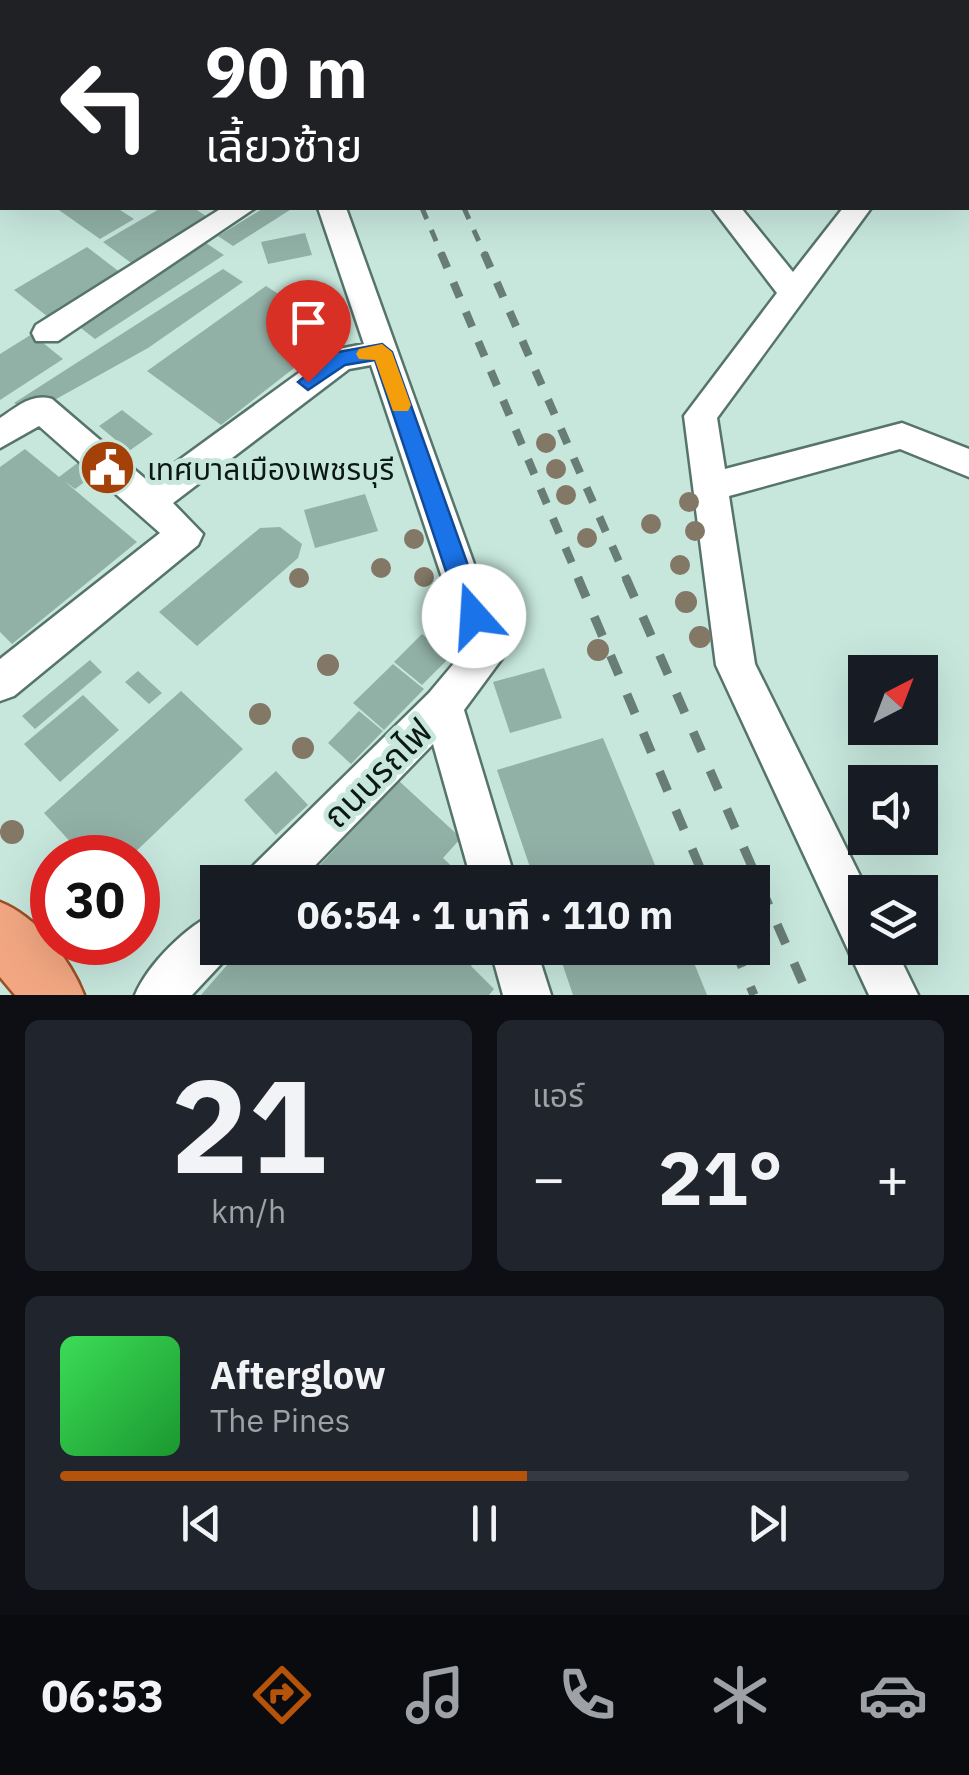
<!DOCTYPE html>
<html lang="th">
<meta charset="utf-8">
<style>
body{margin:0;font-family:"IBM Plex Sans","Noto Sans Thai",sans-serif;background:#20242c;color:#f1f3f6;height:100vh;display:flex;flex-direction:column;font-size:38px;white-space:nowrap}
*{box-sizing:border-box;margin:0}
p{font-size:32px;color:#9ea1a6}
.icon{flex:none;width:55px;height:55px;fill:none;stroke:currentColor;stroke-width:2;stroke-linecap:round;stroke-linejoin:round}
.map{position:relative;height:995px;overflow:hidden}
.panel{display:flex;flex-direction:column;gap:25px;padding:25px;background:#0d0f14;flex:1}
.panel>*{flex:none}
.hud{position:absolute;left:0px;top:0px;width:970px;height:210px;box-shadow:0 10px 40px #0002;background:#202124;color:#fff;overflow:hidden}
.needle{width:65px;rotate:42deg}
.buttons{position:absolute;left:848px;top:655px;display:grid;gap:20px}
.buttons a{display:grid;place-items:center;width:90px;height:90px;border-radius:0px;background:#171b24;box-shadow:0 10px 40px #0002;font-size:50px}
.speed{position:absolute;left:30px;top:835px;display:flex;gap:20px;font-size:50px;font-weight:700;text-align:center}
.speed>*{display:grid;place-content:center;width:130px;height:130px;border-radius:50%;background:#171b24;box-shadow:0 10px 40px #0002;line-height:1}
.speed .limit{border:15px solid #d22;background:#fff;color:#111}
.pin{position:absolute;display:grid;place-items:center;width:85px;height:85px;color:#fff;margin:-102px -42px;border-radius:50% 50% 50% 0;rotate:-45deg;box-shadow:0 0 10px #0007}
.pin .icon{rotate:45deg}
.me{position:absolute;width:110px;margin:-55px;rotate:341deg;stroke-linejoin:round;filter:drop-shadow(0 0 8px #0008)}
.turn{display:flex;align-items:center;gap:35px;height:210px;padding:0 40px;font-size:45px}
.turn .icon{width:130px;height:130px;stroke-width:2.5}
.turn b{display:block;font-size:70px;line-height:85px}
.big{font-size:75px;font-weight:800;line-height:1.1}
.panel .widget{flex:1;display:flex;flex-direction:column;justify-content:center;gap:15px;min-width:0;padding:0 35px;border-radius:15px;background:#20242c}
.panel .dial{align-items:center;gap:0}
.dial b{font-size:130px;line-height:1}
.song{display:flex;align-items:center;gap:30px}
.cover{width:120px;height:120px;border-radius:15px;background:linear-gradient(135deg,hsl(130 70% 55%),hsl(130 70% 35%))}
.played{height:10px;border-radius:5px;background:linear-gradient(90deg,#b45309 55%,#363941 55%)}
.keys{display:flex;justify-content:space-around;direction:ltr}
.heat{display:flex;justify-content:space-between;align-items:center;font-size:55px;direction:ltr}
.panel .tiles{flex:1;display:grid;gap:25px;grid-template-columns:1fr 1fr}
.widget:last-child{grid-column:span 2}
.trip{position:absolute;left:200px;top:865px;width:570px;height:100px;border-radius:0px;background:#171b24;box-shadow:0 10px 40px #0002;font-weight:800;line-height:100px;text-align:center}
.tab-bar{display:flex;height:160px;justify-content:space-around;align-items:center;background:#090b0e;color:#9ea1a6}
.tab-bar .icon{width:70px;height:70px}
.tab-bar .selected{color:#b45309}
.tab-bar b{font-size:45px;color:#f1f3f6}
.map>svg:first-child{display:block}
.building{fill:#91b0a6}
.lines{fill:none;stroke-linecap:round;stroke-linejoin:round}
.minor-casing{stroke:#56746b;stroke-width:5}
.major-casing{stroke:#9c4f26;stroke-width:5}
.minor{fill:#fff;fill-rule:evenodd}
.major{fill:#f2a782;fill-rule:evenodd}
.rail-far2{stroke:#687d76;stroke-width:5;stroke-dasharray:12 12;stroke-linecap:butt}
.rail-far1{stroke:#687d76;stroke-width:8;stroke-dasharray:16 16;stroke-linecap:butt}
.rail{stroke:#687d76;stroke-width:9;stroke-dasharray:21 21;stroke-linecap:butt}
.tree{fill:#837766}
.route{fill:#1a73e8;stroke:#114b97;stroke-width:2.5}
.slow{fill:#f59e0b}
.labels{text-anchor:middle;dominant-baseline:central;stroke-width:10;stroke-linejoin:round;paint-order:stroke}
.poi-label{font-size:30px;fill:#0c1814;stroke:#c7e7dd;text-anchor:start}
.near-street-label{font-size:35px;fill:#0c1814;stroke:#c7e7dd}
</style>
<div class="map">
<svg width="969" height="995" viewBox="0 0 969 995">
<rect width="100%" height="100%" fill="#c7e7dd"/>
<path class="building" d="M56,208H117L134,219L100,239Z
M161,208H194L215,222L138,268L103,242Z
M264,208H293L233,246L218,236Z
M305,233L312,255L268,264L261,242Z
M206,243L224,255L95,339L77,325Z
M87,247L121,273L48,317L14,290Z
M223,269L243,282L148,348L31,413L14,403Z
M266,286L339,333L221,425L147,371Z
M324,287L331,305L313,309L306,291Z
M32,334L63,359L0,400V354Z
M122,410L153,434L129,451L99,426Z
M109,439L125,452L75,489L64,481L137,542L12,644L0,632V467L25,449L59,477Z
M365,494L378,531L315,548L304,510Z
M280,527L302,544L298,558L197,646L159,612L260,528Z
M422,634L450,657L422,685L394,662Z
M90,660L102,672L35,729L22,716Z
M393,664L424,689L384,730L353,703Z
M544,668L562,718L510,733L493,682Z
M138,671L162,693L149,704L125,682Z
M181,691L243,749L129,858H85L44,813Z
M83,695L119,730L60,782L24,744Z
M359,711L383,731L351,764L328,743Z
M603,738L662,882H535L497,770Z
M276,771L308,805L276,835L244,800Z
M399,781L461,838L443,858L465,879L462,882H304Z
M242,948H487L471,966L494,989L489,995H201Z
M557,948H688L707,995H573Z"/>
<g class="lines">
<defs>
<path id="minor" d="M252,0H274L275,2H253Z
M551,0H574L575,2H552Z
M745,0H769L770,2H746Z
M968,2H969V16H968Z
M222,208H255L58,341H36L32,333L36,325Z
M318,208H346L506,653L464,710L516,882H472L433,744L299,882H247L253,866L429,693L466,649L371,365L349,369L173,503L203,534L198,545L14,696L0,701V659L160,533L39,426L0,448V418C17,407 31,393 52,399L149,482L329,351L364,344Z
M712,208H741L793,272L843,208H871L717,418L725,469L902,423L969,449V477L900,449L729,496L755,664L868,892L865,948H895L918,995H869L716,665L684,416L777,293Z
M218,912V948H236L192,995H135C148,964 187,925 218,912Z
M490,948H536L551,995H503Z"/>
<path id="major" d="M0,902C36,916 70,959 84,995H15L0,977Z"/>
</defs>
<use href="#minor" class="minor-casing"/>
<use href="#major" class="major-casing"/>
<use href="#minor" class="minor"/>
<use href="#major" class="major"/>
<path class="rail-far2" d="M422,208L442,255
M464,208L485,255"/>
<path class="rail-far1" d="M441,253L579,580
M484,253L627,580"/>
<path class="rail" d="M578,578L706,882
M626,578L808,995
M734,948L754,995"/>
</g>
<g class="tree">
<circle cx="546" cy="443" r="10"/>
<circle cx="556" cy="469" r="10"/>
<circle cx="566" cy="495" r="10"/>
<circle cx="689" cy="502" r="10"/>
<circle cx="651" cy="524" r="10"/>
<circle cx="695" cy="531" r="10"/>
<circle cx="587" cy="538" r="10"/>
<circle cx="414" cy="539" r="10"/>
<circle cx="680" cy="565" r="10"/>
<circle cx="381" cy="568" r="10"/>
<circle cx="424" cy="577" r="10"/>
<circle cx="299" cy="578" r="10"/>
<circle cx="686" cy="602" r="11"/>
<circle cx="434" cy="613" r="11"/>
<circle cx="700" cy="637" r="11"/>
<circle cx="598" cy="650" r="11"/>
<circle cx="328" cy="665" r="11"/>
<circle cx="260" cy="714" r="11"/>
<circle cx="303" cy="748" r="11"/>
<circle cx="12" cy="832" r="12"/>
</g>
<path class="route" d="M382,344L392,352L486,616L474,626L461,616L375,360L345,365L308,390L298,382L333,353Z"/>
<path class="slow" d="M382,344L392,352L411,405L408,411H393L375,360L359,359L356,354L359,349Z"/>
<defs>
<symbol id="civic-disc" viewBox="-11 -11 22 22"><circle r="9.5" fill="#a44109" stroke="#c7e7dd"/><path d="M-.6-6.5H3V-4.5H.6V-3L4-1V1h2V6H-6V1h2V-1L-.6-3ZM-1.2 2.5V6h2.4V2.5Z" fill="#fff"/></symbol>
</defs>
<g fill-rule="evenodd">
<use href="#civic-disc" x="76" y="436" width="63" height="63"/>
</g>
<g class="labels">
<g class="poi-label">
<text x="147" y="468">เทศบาลเมืองเพชรบุรี</text>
</g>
<g class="near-street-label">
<text transform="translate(377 773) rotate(-45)">ถนนรถไฟ</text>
</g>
</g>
</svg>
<div class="buttons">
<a><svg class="needle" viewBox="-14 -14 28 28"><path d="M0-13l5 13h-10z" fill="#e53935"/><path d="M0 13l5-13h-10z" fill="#9ea1a6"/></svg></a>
<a><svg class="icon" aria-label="sound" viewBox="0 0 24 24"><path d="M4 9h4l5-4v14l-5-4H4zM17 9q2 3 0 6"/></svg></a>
<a><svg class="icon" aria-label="layers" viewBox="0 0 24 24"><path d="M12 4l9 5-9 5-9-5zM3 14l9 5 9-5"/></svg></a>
</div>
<div class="speed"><div class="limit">30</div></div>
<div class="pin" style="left:308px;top:382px;background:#d93025"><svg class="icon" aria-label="arrive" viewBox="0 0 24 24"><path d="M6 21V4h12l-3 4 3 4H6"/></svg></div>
<svg class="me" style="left:474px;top:616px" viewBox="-20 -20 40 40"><circle r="19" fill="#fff"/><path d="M0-13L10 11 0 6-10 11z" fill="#1a73e8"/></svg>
<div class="trip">06:54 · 1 นาที · 110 m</div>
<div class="hud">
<div class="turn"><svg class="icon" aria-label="left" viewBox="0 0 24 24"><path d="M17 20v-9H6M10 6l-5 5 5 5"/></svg><div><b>90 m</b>เลี้ยวซ้าย</div></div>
</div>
</div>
<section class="panel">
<div class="tiles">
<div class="widget dial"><b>21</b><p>km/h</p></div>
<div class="widget"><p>แอร์</p>
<div class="heat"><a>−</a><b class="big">21°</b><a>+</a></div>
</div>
<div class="widget">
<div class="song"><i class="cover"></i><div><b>Afterglow</b><p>The Pines</p></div></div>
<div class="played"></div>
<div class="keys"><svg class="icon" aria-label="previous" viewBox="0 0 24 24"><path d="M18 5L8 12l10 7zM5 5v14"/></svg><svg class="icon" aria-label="pause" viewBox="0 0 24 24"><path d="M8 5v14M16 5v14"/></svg><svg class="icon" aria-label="next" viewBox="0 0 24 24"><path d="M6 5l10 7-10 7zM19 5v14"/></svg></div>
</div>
</div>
</section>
<nav class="tab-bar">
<b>06:53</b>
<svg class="icon selected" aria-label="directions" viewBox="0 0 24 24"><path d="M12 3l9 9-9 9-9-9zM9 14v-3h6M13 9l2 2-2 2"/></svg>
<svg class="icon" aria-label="music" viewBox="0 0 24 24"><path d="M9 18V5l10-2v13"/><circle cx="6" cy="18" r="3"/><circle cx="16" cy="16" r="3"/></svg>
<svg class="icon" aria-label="phone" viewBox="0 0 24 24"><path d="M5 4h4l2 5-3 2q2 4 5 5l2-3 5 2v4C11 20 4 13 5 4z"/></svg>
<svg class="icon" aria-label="climate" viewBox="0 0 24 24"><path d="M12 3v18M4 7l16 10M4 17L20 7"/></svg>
<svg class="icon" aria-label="car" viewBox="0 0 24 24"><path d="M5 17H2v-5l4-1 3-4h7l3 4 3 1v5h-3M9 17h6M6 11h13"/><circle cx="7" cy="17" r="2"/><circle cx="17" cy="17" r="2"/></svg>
</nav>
